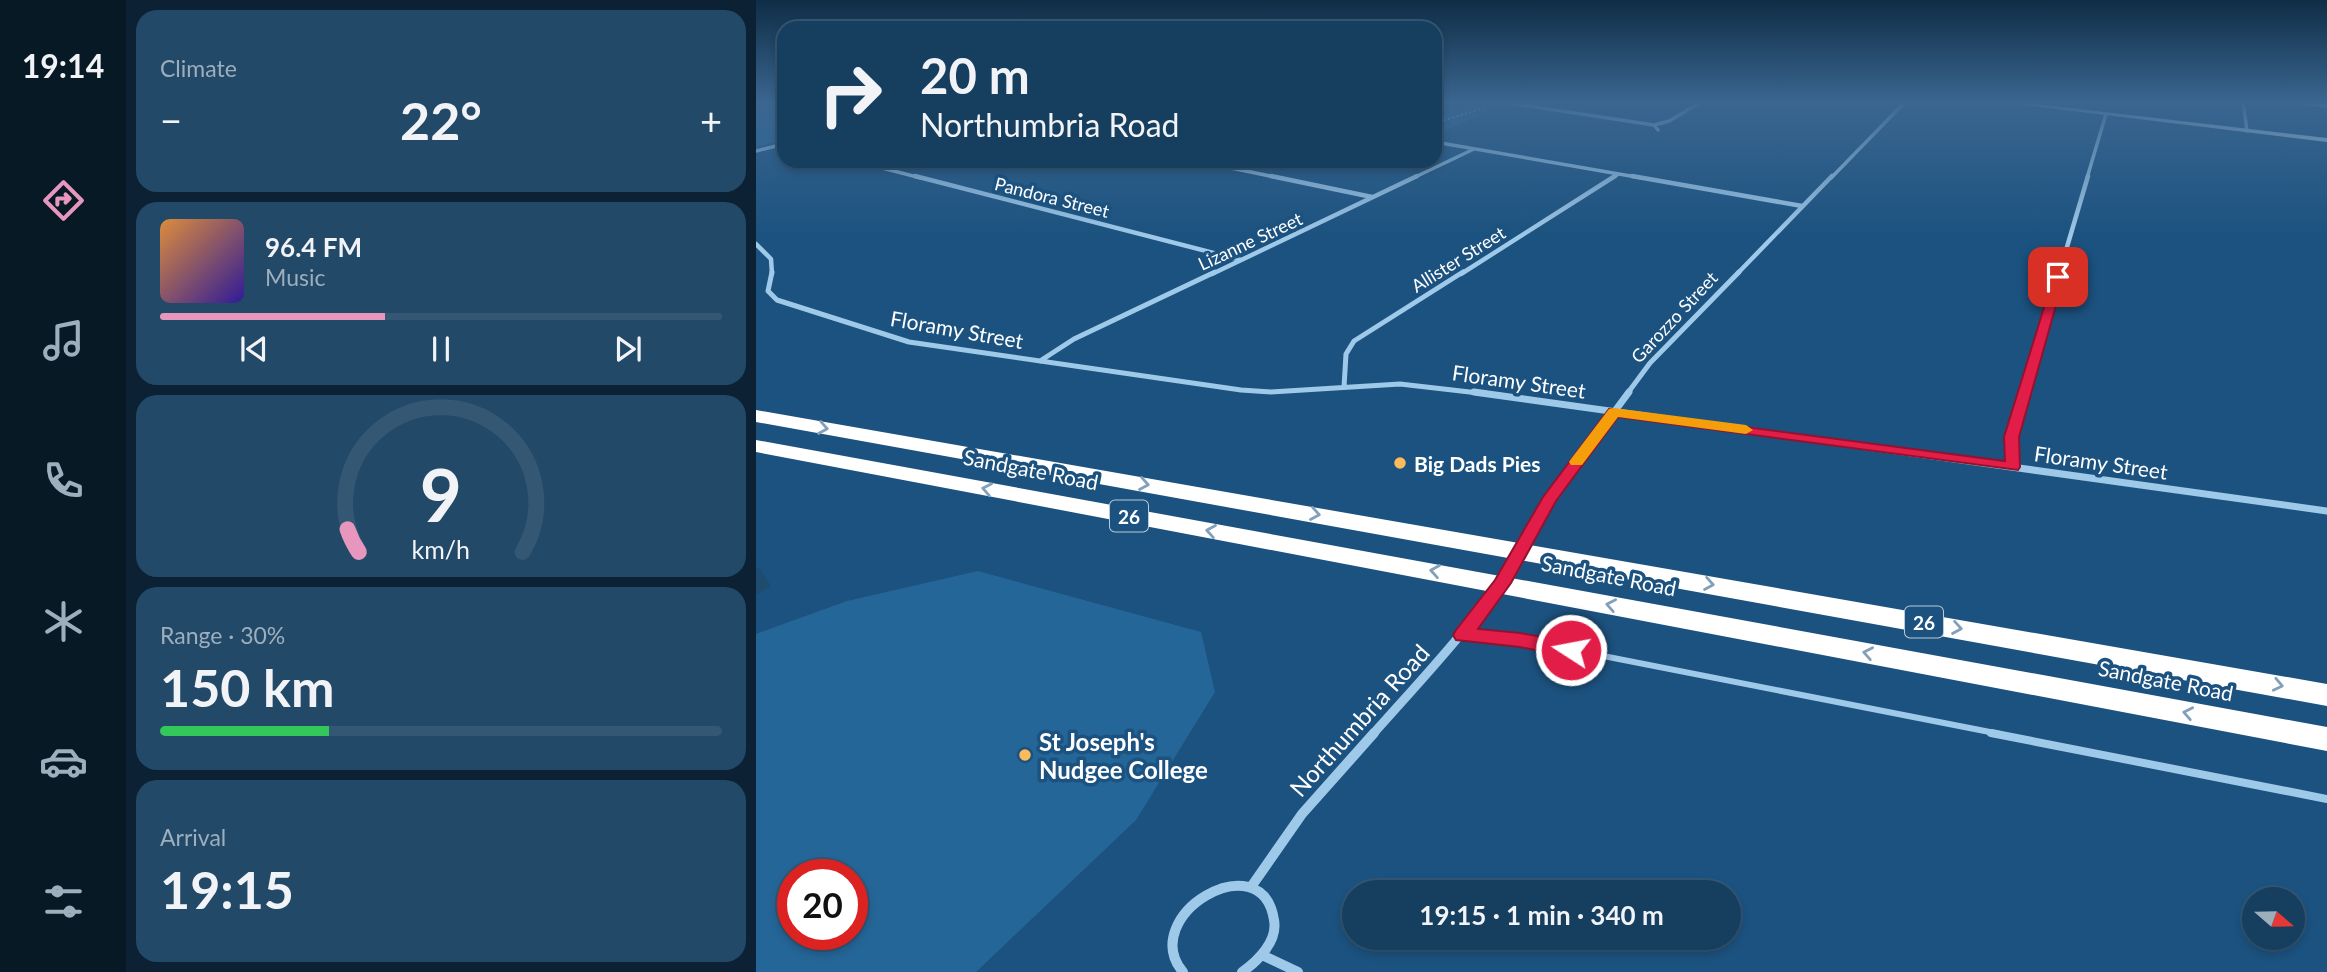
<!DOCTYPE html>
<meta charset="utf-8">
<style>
body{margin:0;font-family:Lato,sans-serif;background:#224968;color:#f1f3f6;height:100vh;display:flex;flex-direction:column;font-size:26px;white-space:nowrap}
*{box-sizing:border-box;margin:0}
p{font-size:23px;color:#9daebd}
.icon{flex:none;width:38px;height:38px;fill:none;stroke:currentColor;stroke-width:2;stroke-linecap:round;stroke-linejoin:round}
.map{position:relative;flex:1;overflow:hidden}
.details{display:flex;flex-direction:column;gap:10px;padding:10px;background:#0c2234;width:630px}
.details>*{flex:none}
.top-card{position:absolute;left:21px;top:21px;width:665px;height:147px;border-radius:21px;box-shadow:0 4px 10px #0003,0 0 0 2px #345774;background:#153e5f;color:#f1f3f6;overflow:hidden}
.needle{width:46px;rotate:110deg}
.tools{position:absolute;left:1486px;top:887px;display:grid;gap:14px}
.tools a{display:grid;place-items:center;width:63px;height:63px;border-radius:50%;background:#153e5f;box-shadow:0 4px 10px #0003,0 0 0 2px #345774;font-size:35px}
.speed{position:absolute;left:21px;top:859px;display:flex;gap:14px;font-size:35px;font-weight:700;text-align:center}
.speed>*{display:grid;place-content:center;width:91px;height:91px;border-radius:50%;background:#153e5f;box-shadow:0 4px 10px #0003,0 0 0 2px #345774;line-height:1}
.speed .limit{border:10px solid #d22;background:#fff;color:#111}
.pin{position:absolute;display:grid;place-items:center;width:60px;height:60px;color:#fff;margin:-30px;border-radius:14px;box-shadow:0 4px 10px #0006}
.me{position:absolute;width:77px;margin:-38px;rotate:281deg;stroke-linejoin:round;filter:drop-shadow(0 0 5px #0008)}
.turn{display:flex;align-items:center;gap:24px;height:147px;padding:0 28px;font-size:32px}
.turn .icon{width:91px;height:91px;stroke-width:2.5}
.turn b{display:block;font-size:49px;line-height:60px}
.big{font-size:52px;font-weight:700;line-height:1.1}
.details .card{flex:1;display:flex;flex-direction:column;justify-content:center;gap:10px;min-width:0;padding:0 24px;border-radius:21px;background:#224968}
.details .dial{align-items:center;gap:0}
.dial svg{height:182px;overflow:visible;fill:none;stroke:#345774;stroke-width:7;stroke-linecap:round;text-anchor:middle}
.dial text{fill:#f1f3f6;stroke:none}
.song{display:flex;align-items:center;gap:21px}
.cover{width:84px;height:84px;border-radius:10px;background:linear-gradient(135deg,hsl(30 70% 55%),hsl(250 70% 35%))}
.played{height:7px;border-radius:4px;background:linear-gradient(90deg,#e797bd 40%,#345774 40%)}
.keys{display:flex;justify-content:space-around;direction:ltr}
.heat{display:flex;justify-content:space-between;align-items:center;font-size:38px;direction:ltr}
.charge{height:10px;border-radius:5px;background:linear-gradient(90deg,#34c759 30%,#345774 0)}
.trip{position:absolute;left:586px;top:880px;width:399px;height:70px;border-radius:35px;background:#153e5f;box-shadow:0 4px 10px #0003,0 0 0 2px #345774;font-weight:700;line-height:70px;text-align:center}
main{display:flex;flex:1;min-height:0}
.tabs{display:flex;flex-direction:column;width:126px;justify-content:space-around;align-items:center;background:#081926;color:#9daebd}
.tabs .icon{width:49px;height:49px}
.tabs .current{color:#e797bd}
.tabs b{font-size:32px;color:#f1f3f6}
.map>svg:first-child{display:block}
.green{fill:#256698;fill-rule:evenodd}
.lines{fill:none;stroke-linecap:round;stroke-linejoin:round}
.path{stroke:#9fc9e9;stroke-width:2;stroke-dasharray:2 2.5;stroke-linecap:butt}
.lane-far1{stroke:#9fc9e9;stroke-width:6}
.lane{stroke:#9fc9e9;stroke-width:8}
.street-far5{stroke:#9fc9e9;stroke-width:3.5}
.street-far4{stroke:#9fc9e9;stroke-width:4.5}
.street-far3{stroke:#9fc9e9;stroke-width:5}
.street-far2{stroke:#9fc9e9;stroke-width:7}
.street-far1{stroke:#9fc9e9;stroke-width:9}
.street{stroke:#9fc9e9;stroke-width:10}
.secondary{fill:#cae2f7;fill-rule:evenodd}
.highway{fill:#fff;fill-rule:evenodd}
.shaded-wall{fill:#1e4b6e}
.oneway{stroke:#82a0b9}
.route{fill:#e11d48;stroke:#92132f;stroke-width:2}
.slow{fill:#f59e0b}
.poi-dot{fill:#fabb5d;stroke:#1c527f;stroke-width:2.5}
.labels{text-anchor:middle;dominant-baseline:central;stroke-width:7;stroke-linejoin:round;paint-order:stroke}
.far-street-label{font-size:18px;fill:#fff;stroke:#1c527f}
.shield{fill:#1c527f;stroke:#bbcbd9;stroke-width:2}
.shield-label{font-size:19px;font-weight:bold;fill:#fff}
.street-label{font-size:21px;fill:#fff;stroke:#1c527f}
.poi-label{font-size:21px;font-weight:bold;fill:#fff;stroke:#1c527f;text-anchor:start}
.near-street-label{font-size:24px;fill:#fff;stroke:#1c527f}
.near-poi-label{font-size:24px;font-weight:bold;fill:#fff;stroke:#1c527f;text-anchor:start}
</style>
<main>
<nav class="tabs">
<b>19:14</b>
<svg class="icon current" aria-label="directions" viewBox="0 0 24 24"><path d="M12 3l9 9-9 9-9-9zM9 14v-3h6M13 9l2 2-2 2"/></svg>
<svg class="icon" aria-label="music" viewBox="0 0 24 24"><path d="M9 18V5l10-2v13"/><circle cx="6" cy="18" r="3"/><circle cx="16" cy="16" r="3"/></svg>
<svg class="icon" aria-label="phone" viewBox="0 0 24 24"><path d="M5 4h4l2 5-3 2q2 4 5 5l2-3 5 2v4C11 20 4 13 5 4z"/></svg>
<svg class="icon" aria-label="climate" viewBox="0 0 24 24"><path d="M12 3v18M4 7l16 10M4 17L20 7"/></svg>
<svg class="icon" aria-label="car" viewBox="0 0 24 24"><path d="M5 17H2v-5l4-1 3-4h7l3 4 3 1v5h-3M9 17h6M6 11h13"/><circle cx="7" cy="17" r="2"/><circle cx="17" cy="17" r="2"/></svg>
<svg class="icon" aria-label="filters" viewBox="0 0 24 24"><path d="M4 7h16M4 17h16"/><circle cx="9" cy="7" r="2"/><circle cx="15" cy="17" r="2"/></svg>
</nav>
<section class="details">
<div class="card"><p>Climate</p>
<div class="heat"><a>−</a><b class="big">22°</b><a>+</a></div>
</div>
<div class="card">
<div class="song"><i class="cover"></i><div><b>96.4 FM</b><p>Music</p></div></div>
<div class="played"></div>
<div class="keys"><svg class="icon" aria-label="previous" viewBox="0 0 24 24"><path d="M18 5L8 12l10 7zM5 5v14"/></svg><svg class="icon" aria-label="pause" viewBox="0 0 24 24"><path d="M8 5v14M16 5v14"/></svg><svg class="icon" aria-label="next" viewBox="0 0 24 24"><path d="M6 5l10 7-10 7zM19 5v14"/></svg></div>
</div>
<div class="card dial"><svg viewBox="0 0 100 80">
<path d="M14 69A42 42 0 1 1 86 69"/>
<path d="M14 69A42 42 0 0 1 9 59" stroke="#e797bd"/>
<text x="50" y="56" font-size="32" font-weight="700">9</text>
<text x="50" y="72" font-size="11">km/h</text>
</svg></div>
<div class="card"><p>Range · 30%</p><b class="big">150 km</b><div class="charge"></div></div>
<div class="card"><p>Arrival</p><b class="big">19:15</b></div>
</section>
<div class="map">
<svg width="1571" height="972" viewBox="0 0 1571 972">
<rect width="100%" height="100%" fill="#1c527f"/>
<path class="green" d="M0,101H28V140L0,147Z
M719,104L744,107L679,135V111Z
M222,571L445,632L459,692L380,820L220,972H0V634L91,601ZM96,875V934H37V875Z"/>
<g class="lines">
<path class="path" d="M679,123L728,108"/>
<path class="lane-far1" d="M707,635L771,641L1244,734"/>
<path class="lane" d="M1235,733L1571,799"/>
<path class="street-far5" d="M740,101L898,125L902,130
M1487,101L1491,131
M1523,101L1571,106
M898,125L913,121L947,101
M679,142L886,178
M0,151L28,144
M99,161L165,178
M441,161L524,178
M657,178L718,149
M856,178L861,175
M1075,178L1150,101
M1331,178L1350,114"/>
<path class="street-far4" d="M159,176L485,260
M515,176L616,197
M876,176L1046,206
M0,244L15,259L16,274
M456,274L661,176
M705,274L859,176
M981,274L1076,176
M1303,274L1332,176"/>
<path class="street-far3" d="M16,272L12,291L21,300L153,342L485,390L515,392L644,384L731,394
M284,361L318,339L459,272
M588,387L590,354L598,341L707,272
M871,394L894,363L983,272
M1268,394L1304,272"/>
<path class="street-far2" d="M718,392L1571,511
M1257,467L1255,437L1268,392
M768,545L793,500L873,392"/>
<path class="street-far1" d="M617,734C671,673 728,615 769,543"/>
<path class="street" d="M495,887L546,814L618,733
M506,955L542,972
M427,972C380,916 506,841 518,920C522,941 502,961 486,972"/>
<path class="secondary" d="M1235,101H1254L1571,138V142Z"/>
<path class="highway" d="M0,410L1571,684V706L0,422Z
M0,440L1571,727V751L0,452Z"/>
</g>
<path class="shaded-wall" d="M3,568L15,586L0,595V569Z"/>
<defs><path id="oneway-chevron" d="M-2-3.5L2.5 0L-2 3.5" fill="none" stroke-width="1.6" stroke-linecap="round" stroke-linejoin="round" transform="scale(1.75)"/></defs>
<g class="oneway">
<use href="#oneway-chevron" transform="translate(67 428) rotate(10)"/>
<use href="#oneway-chevron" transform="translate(388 484) rotate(10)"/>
<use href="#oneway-chevron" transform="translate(231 489) rotate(-169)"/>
<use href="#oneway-chevron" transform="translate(559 514) rotate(10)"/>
<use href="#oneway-chevron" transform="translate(455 531) rotate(-170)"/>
<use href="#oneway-chevron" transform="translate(679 571) rotate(-170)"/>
<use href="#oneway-chevron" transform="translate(953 584) rotate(10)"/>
<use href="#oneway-chevron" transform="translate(855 605) rotate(-169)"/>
<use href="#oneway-chevron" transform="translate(1201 628) rotate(10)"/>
<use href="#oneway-chevron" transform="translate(1112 653) rotate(-169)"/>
<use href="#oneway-chevron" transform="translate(1522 685) rotate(12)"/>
<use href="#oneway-chevron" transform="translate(1432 713) rotate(-169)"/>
</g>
<linearGradient id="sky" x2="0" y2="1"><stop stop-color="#0f2d46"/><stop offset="0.43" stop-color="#3a6690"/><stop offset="1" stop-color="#3a6690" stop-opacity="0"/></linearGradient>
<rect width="1571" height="237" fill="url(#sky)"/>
<path class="route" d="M1298,275L1308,277L1263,437L1264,467L1262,470L862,417L800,501L755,583L722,629L764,633L815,642L822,645L824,650L822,655L815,657L764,647L700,640L697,635L700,630L739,580L787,497L853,409L1249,461L1248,437Z"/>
<path class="slow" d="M858,408L990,425L997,430L990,434L862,417L826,465H815L813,462L815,459L853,409Z"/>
<g class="poi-dot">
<circle cx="644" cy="463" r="7"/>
<circle cx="269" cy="755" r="7"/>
</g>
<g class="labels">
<g class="far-street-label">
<text transform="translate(296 197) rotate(14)">Pandora Street</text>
<text transform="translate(494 241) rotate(-25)">Lizanne Street</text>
<text transform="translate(702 259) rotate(-32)">Allister Street</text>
<text transform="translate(918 317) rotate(-47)">Garozzo Street</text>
</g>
<g class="shield">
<rect x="354" y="500.5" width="38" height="31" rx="5"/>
<rect x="1149" y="606.5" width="38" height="31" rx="5"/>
</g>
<g class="shield-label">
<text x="373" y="516">26</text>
<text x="1168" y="622">26</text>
</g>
<g class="street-label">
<text transform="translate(201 329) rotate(10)">Floramy Street</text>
<text transform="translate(763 381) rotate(8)">Floramy Street</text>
<text transform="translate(1345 462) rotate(8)">Floramy Street</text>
<text transform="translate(275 469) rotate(11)">Sandgate Road</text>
<text transform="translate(853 575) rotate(11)">Sandgate Road</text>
<text transform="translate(1410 680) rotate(11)">Sandgate Road</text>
</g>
<g class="poi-label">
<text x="658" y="463">Big Dads Pies</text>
</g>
<g class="near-street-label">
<text transform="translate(603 720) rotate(-48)">Northumbria Road</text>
</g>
<g class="near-poi-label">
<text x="283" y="741">St Joseph's<tspan x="283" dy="28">Nudgee College</tspan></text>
</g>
</g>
</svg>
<div class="tools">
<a><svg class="needle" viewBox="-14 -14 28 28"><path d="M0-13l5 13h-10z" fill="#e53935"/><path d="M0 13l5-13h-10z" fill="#9daebd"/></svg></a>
</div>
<div class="speed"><div class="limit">20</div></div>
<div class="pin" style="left:1302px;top:277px;background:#d93025"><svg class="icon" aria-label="arrive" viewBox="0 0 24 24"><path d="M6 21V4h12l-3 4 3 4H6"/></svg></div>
<svg class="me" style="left:815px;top:650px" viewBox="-20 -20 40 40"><circle r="17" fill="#e11d48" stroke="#fff" stroke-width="3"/><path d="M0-11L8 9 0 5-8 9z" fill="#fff"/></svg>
<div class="trip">19:15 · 1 min · 340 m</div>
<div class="top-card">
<div class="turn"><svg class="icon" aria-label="right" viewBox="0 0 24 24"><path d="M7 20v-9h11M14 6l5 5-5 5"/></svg><div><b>20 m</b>Northumbria Road</div></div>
</div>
</div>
</main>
